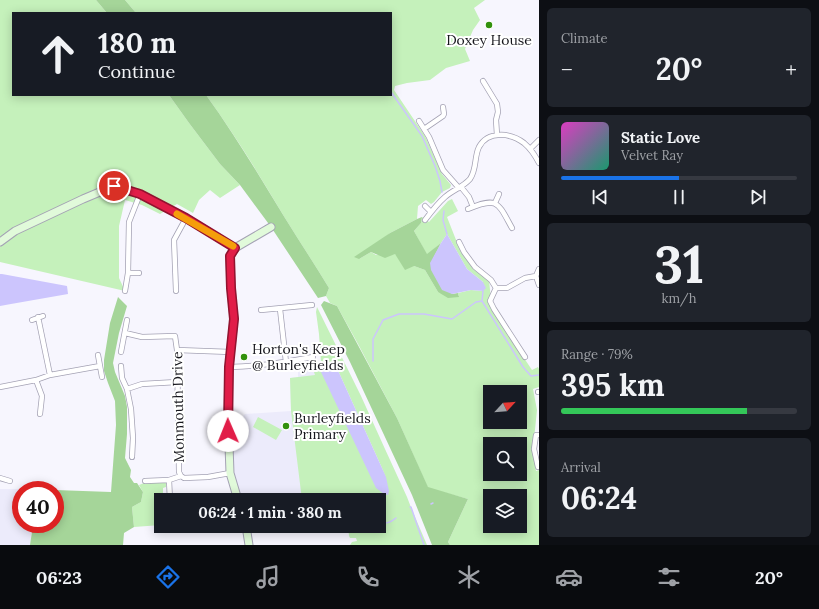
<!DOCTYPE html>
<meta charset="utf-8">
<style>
body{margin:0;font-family:Lora,serif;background:#20242c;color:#f1f3f6;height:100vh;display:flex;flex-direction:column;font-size:15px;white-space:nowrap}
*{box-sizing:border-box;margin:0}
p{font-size:13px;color:#9ea1a6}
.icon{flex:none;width:22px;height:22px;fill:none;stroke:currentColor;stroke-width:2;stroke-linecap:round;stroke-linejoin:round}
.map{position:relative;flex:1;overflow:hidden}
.panel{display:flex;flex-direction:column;gap:8px;padding:8px;background:#0d0f14;width:280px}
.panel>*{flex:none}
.top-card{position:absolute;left:12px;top:12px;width:380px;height:84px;border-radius:0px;box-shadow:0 2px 10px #0003;background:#171b24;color:#f1f3f6;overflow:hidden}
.needle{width:26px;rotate:64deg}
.fabs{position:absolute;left:483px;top:385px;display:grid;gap:8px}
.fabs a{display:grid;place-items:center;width:44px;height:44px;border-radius:0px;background:#171b24;box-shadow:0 2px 10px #0003;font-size:20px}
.speed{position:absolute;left:12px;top:481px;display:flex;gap:8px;font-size:20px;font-weight:700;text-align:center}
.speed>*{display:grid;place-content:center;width:52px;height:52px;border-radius:50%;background:#171b24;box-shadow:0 2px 10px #0003;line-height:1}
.speed .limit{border:6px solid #d22;background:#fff;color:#111}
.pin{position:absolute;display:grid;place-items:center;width:34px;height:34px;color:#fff;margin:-17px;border:2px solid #fff;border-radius:50%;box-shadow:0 1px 4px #0007}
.me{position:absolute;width:44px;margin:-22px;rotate:359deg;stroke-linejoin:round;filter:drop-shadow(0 0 3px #0008)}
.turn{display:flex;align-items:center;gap:14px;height:84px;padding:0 20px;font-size:18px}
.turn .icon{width:52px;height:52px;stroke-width:2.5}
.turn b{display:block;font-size:28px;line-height:34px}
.big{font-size:30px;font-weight:700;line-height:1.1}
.panel .tile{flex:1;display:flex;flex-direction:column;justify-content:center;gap:6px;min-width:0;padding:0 14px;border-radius:6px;background:#20242c}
.panel .dial{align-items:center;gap:0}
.dial b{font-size:52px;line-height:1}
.song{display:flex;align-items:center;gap:12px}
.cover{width:48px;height:48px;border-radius:6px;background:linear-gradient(135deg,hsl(310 70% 55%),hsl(160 70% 35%))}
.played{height:4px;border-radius:2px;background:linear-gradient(90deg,#1a73e8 50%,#363941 50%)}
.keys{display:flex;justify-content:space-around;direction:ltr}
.heat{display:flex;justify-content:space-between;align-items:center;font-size:22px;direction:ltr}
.charge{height:6px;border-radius:3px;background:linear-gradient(90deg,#34c759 79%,#363941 0)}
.trip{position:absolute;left:154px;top:493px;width:232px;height:40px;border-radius:0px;background:#171b24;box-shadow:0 2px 10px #0003;font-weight:700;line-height:40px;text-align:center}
.dock{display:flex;height:64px;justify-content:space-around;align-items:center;background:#090b0e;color:#9ea1a6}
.dock .icon{width:28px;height:28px}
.dock .current{color:#1a73e8}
.dock b{font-size:18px;color:#f1f3f6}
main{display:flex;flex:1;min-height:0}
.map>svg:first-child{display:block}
.built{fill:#ecebfb}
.green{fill:#c5f1bb;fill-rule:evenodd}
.forest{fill:#a5d599}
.water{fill:#ccc5fd}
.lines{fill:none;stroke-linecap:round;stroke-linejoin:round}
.stream{stroke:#ccc5fd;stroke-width:1.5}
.street-casing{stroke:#a4a2b4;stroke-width:6}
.secondary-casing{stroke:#a4a2b4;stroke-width:9}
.street{stroke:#fff;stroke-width:4.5}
.secondary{stroke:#e1fada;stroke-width:7}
.route-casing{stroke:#92132f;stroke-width:10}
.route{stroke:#e11d48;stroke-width:7}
.slow{stroke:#f59e0b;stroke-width:7}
.poi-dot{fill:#32910c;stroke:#fff;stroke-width:1.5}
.labels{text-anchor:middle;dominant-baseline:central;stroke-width:4;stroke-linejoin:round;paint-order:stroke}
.poi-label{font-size:14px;fill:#17171d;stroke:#fff;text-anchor:start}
.street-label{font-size:14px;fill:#17171d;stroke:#fff}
</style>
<main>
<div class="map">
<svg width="539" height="545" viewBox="0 0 539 545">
<rect width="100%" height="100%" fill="#f7f6fe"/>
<path class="built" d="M312,366L373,500H242L235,476L233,458V417H242L245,414L291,411L290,378L298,377V367Z
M0,489H27V490H21V524H31L32,532L30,545H0Z"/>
<path class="green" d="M0,0H96L107,13H13V95H169L189,123L220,164L240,185L220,198L210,190L199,200L193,213L177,204L160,214L142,205L125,200L119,226V278L125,291L0,262Z
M125,0H485L474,8L480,20L473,30L465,49L470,61L446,68L430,80L407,83L395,86L394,90L425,136L442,174L451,185L450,188L442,192L434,202L431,204L426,200L418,206L417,219L390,233L359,259L371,252L376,255L395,254L414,266L425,270L438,292L459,296L458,293L471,290L483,291V282L467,269L447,234L441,243L427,255L414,231L421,223L422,217L429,222L448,201L452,199L458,211L447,217L458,245L473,269L489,280L492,310L532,370L538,367L539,369V387L533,389L537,410L533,449L536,471L539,470V545H450L448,542L468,499L428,488L397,418L358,344L337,306L330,303L326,296L329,288C315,265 300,242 285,218C260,176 235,135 206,95H391V13H136ZM490,392H520V422H490ZM490,444H520V474H490ZM490,496H520V526H490Z
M317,307L361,396L385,449L407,497L412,510L427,545H350L352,542L357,541L356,538H350L349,536L348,526H379V500H302L291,411L290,378L315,375L312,366L313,364L321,362L319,334L316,312ZM329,363L336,366L386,477Z
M258,417L282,430L276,440L253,427Z
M166,481V487L163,488V500H161V525L134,527L132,507L141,502L143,492L139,485L144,483Z"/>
<path class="forest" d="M96,0H125L136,13H107Z
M169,95H206C235,135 260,177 285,218C300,242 315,265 329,288L326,296L318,298L271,227L240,185L220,164L189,123Z
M422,217L421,223L414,231L427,254L441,243L431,263L452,294L458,293L459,297L448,298L438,292L425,270L414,266L405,270L395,254L385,258L371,252L359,259L354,257L390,233L417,219Z
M118,297L127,306L119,333L113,363L115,372L125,396L127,407V434L125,458L131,470L130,477L134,483H137L143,492L141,502L132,507L134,527L124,533L123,545H30L32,532L31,524H55V490L111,492L116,425L115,401L108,383L104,371V360L110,323Z
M324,301L337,306L397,418L428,487L468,499L448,542L450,545H432L412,495L350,362L321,305Z"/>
<path class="water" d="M447,234L467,269L483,282L486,288L483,291L471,290L452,294L442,290L431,270L430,263L441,243Z
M0,274H2L67,286L68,294L11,304L0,306Z
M329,363L336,366L386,477L389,491L388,495L384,494L376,488L321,372L323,365Z"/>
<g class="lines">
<path class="stream" d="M391,92L422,136L435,166L440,181L442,192
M444,211L443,220L447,234
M483,291L482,301L523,367L531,376L539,375
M373,361V339L383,320L399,314H424L452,319L476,302L482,301
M431,504L433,503
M410,507H411L424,545
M379,522C386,524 390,523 396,518
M354,526H355"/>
<defs>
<path id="street" d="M483,81L497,104L498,112L496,120L497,135
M419,121L429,137L443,170L459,188
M424,129L443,116L444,114L443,107
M530,149L539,140
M461,187L469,197L473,207
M495,203L499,194
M425,206L431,212
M468,209C498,196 498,203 512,228
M425,220C431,212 438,203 445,197C453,190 463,187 470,179C477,169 474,157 479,147C488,130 511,133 524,143C531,149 535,155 539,163
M459,242L464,252L475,267L491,280L496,288L490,301L494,309L525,357
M128,273H139
M536,276L539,285
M496,288H507L525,278L536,276L539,269
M125,291L128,273L129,222L140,194
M176,291L174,240L186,218
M280,309L286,362
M261,310L312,305
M38,317L50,375
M32,320L43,316
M125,333L142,337L175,336L177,350L179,472L181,476L184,478L208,477L230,473
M177,350L231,352
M121,352L127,320
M98,355L102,377
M121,366L122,378L127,389L131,409L133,438L132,457
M229,367C257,367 285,362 313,357
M36,380L42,396L40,414
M0,387L36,380L50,375L100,366
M127,389L142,384L177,382
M538,392H539
M538,467L534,449L536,435H539
M0,478L10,481
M145,481L169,480
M170,500L169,480L181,476"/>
<path id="secondary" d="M0,242L15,231L83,199L114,186L140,194L186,218L235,248
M238,500L230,473L228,417L229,367L234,319L231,288L230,256L235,248L271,227
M246,526L249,545"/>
</defs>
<use href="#street" class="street-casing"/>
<use href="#secondary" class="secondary-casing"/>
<use href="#street" class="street"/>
<use href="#secondary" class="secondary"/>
</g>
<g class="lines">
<defs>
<path id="route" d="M114,186L140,194L186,218L235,248L230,256L231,288L234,319L229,367L228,431"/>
</defs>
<use href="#route" class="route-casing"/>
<use href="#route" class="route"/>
<path class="slow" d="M177,214L233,246"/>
</g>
<g class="poi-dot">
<circle cx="489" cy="25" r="4"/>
<circle cx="244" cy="357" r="4"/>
<circle cx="286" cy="426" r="4"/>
</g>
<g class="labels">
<g class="poi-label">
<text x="489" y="40" text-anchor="middle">Doxey House</text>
<text x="252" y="349">Horton's Keep<tspan x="252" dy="16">@ Burleyfields</tspan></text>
<text x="294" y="418">Burleyfields<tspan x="294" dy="16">Primary</tspan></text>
</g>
<g class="street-label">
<text transform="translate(178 407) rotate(-91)">Monmouth Drive</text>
</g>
</g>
</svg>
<div class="fabs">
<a><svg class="needle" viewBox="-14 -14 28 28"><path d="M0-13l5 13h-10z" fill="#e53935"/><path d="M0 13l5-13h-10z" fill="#9ea1a6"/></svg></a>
<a><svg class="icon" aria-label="search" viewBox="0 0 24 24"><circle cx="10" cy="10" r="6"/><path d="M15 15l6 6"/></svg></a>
<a><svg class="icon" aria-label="layers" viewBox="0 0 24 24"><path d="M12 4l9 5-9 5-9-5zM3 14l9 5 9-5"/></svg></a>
</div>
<div class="speed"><div class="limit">40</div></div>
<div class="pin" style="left:114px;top:186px;background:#d93025"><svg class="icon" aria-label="arrive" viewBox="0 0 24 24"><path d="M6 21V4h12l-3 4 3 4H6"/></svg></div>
<svg class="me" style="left:228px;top:431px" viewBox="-20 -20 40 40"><circle r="19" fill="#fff"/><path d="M0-13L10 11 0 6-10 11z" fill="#e11d48"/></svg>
<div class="trip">06:24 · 1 min · 380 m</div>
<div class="top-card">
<div class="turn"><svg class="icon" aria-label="ahead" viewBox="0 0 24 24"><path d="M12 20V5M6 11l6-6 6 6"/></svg><div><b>180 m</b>Continue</div></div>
</div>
</div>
<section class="panel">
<div class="tile"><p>Climate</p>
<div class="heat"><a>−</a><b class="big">20°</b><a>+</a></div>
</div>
<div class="tile">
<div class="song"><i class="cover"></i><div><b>Static Love</b><p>Velvet Ray</p></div></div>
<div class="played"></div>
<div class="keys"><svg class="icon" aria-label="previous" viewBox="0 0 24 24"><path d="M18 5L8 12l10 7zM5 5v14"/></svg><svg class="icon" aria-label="pause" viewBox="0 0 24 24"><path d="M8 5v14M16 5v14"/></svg><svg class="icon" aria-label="next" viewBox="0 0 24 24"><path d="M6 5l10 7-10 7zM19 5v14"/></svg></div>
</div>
<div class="tile dial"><b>31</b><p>km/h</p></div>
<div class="tile"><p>Range · 79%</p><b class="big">395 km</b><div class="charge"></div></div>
<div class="tile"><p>Arrival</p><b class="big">06:24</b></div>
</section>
</main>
<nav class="dock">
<b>06:23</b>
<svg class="icon current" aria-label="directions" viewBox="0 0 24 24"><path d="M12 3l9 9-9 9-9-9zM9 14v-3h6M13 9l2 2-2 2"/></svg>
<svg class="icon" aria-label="music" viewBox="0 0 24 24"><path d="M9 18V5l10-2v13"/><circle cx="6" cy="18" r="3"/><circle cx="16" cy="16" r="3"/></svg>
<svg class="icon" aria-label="phone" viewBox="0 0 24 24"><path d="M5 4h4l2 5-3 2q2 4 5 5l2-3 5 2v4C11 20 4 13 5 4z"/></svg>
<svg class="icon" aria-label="climate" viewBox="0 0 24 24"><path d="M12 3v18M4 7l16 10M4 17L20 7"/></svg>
<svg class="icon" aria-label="car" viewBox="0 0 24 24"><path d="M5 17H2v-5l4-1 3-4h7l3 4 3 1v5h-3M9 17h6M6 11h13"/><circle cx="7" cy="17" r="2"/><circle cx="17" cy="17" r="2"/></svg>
<svg class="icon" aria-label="filters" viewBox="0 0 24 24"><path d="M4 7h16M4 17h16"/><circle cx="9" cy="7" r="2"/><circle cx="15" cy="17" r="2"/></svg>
<b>20°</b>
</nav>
